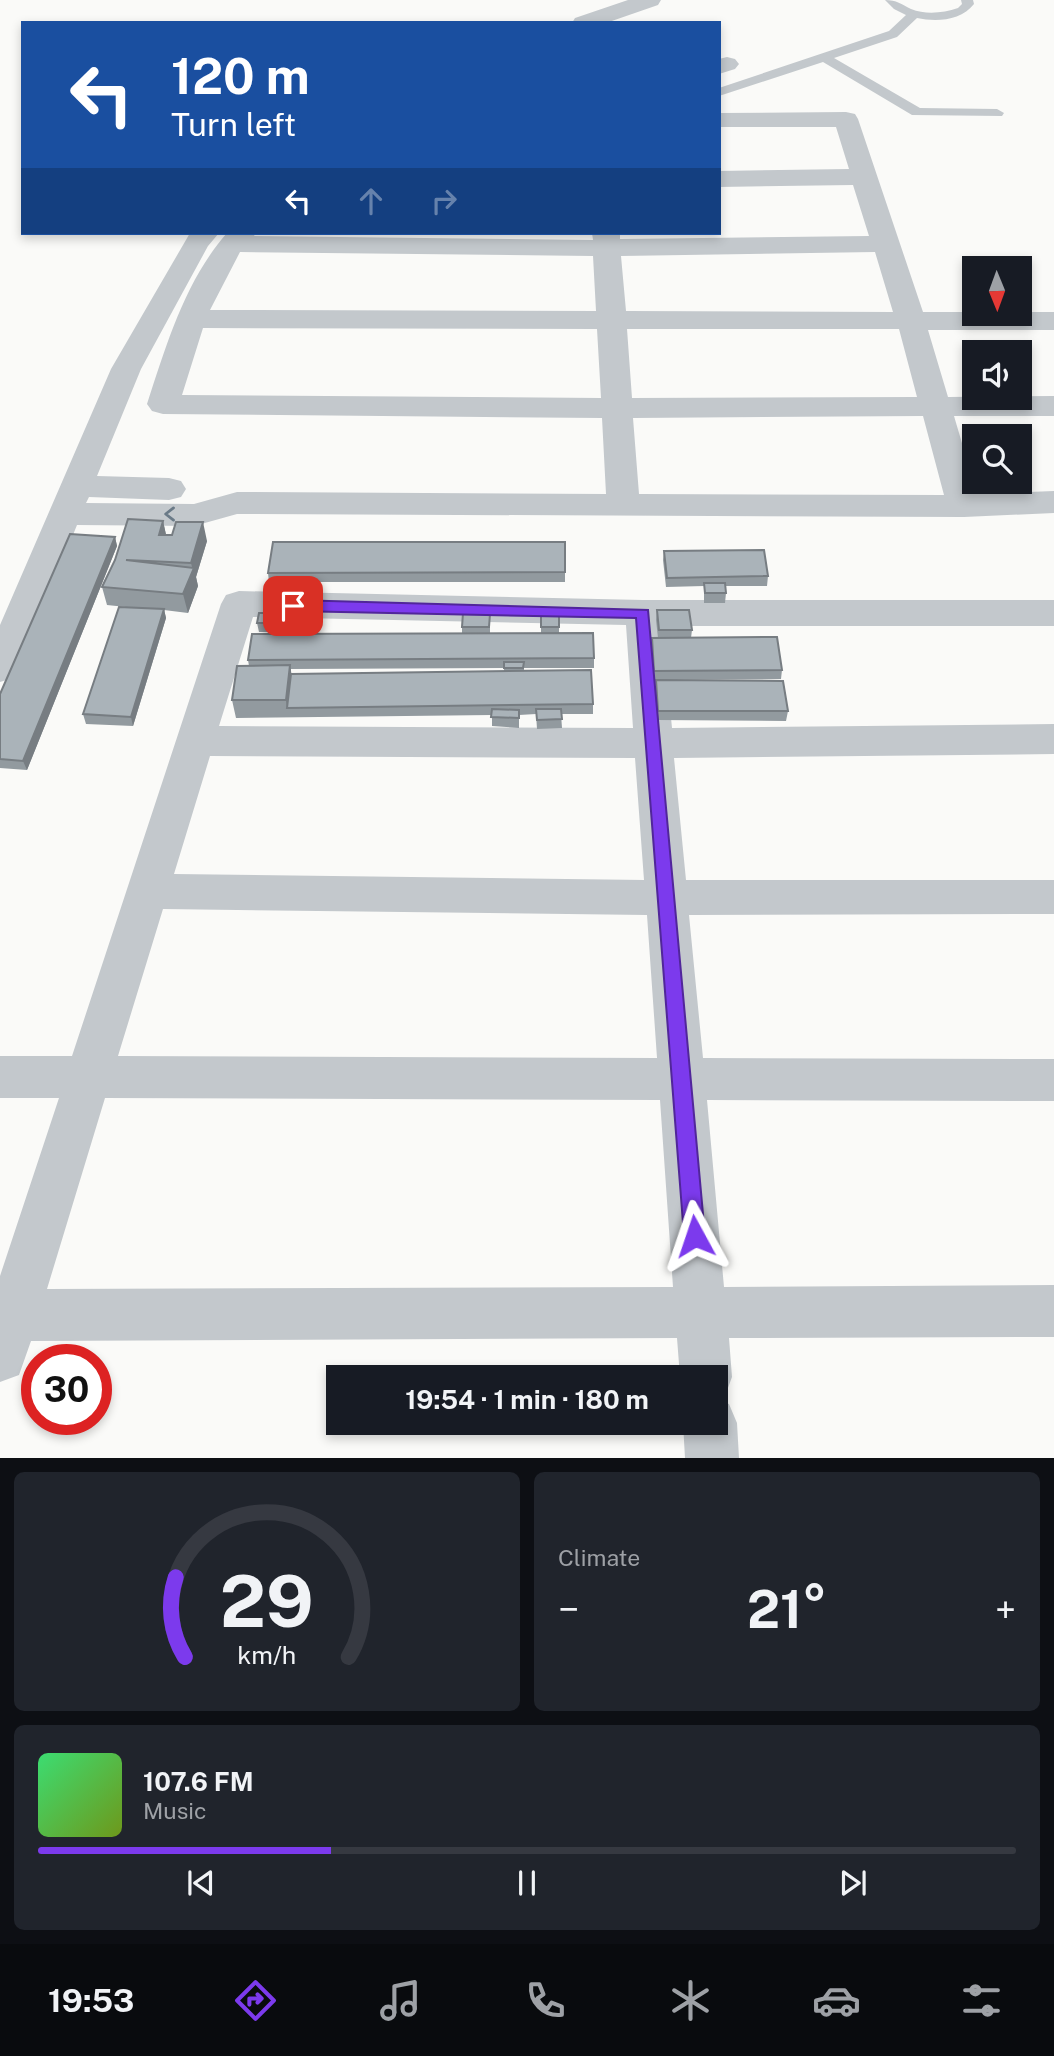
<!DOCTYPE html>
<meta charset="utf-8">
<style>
body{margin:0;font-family:"Public Sans",sans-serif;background:#20242c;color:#f1f3f6;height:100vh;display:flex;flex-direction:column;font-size:26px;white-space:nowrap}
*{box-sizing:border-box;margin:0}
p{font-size:23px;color:#9ea1a6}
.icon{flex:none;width:38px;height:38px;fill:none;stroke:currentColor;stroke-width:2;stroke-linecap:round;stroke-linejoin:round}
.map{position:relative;height:1458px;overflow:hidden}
.panel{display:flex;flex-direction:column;gap:14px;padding:14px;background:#0d0f14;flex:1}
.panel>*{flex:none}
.top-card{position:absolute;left:21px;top:21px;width:700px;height:214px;border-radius:0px;box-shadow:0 4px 10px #0003;background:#1a4fa0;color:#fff;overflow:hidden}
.needle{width:46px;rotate:179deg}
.buttons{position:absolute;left:962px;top:256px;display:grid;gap:14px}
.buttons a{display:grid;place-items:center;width:70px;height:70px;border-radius:0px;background:#171b24;box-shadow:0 4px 10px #0003;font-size:35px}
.speed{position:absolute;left:21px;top:1344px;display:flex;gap:14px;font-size:35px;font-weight:700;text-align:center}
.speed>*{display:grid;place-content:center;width:91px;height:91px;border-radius:50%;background:#171b24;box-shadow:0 4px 10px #0003;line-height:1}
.speed .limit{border:10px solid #d22;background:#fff;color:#111}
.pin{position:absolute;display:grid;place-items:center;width:60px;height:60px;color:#fff;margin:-30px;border-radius:14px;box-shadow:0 4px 10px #0006}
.me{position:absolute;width:77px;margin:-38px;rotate:355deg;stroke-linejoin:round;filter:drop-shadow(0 0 5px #0008)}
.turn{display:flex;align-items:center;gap:24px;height:147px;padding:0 35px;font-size:32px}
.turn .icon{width:91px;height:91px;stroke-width:2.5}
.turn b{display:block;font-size:49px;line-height:60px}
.lanes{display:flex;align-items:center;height:66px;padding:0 35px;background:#0003;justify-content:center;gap:35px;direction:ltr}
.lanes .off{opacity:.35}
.big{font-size:52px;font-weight:700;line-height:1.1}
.panel .tile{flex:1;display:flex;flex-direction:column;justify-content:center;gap:10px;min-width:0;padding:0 24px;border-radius:10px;background:#20242c}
.panel .dial{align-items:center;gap:0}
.dial svg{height:182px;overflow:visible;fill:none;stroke:#363941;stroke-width:7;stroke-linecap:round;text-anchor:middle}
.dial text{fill:#f1f3f6;stroke:none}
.song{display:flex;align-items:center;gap:21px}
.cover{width:84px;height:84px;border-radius:10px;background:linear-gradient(135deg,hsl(140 70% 55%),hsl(80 70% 35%))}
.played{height:7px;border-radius:4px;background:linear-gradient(90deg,#7c3aed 30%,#363941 30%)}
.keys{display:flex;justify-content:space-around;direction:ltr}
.heat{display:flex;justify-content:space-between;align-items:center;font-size:38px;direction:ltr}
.panel .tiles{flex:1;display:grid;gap:14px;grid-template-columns:1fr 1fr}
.tile:last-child{grid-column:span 2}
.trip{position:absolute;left:326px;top:1365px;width:402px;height:70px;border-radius:0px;background:#171b24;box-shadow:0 4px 10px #0003;font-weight:700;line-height:70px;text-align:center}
.dock{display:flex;height:112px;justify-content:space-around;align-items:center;background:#090b0e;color:#9ea1a6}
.dock .icon{width:49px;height:49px}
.dock .selected{color:#7c3aed}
.dock b{font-size:32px;color:#f1f3f6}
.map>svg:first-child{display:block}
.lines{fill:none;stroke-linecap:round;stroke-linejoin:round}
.service{fill:#c3c8cc;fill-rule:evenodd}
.minor{fill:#c3c8cc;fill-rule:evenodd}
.wall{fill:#929a9f;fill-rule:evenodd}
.shaded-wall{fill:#777d82}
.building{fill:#aab3b9;stroke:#777d82;stroke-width:2}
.oneway{stroke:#6a7a87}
.route{fill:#7c3aed;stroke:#51269a;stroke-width:2}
</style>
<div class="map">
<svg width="1054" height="1458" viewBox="0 0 1054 1458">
<rect width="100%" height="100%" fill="#fafaf8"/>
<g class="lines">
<path class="service" d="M885,0C897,0 901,4 911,9C926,15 943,13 958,8L962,4L961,0H973L974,4C961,21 936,22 917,18L897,37L834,58L920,108L997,109L1004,113L1002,116L912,115L823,62L719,96V88L889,31L906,15L894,9Z"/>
<path class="minor" d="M628,0H661L658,5L606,23H572L575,18Z
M727,57L735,59L739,64L735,69L719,74V59Z
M846,112L855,114L858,119L923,312H1054V330H928L948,397L1054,396V416H954L977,494L1054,491V513L964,517L237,514L194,526L77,525L19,668L13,678L0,682V625L111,369L190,233H219L208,246L141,369L97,476L169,478L181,481L186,489L181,497L169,500L89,497L86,503L194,504L237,492L606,494L602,418L163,414L152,411L147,404C167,343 185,281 227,233H256L254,236L593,240L592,233H620V239L869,236L853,185L719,187V171L849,169L836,127H719V113ZM240,252L593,256L596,311L210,310ZM875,252L893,312L626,311L621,256ZM203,328L597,329L601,398L182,395ZM627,329H899L917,397L632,398ZM923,416L944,495L639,494L633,418Z
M239,591L643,600H1054V626H662L672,728L1054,724V754L674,758L686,880H1054V914L689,915L703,1058L1054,1059V1101L707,1100L724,1287L1054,1285V1337L729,1338L732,1377L725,1396L717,1399L729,1404L737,1423L739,1458H685L683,1423H716V1377H680L677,1338L31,1341L19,1375L0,1382V1276L59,1098H0V1056H72L221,604L226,595ZM253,617L626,625L633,728L219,726ZM210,756L635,758L644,880L174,874ZM163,909L647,915L657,1058L118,1056ZM105,1098L660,1100L673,1287L47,1289Z"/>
</g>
<path class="wall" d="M163,521L166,535L207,541L196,577L198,586L188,613L164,610L166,618L133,726L86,724L83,714L126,607L107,605L102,587Z
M115,537L117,546L27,770L0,768V694Z
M565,542V582H269L268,573Z
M664,551L768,576L767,586H725L726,593L725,603H704V586L666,587L663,560Z
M541,610L559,611V633L594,658V668H524V671L593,704V714H561L562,728L537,729L536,714L519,715V728L492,726V715L236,718L232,700L249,666L248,660L462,633V627L490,614V633H541ZM504,668V671L291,674V669Z
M657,610L692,630L691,638L782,670L781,679L663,680L788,711L786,721L657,720L656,689V680H653L651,647L652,638H658L656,620Z
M283,622L281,632H259L257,623Z"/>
<path class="shaded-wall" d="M163,521L167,539L159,535Z
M203,522L207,541L196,577L198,586L188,613L183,594L193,571L191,563Z
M115,537L117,546L27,770L23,761Z
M164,609L166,618L133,726L131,717Z
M281,613L283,622L281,632L280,623Z
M290,665L293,683L287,708L286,700Z"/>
<path class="building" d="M128,519L163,521L159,535H172L176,522H203L191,563L126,560L194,568L183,594L102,587L115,560Z
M70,534L115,537L23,761L0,759V694Z
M273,542H565V572L268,573Z
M764,550L768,576L667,578L664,551Z
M704,583H725L726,593H705Z
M119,607L164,609L131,717L83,714Z
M541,610L559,611V627H541Z
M657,610H689L692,630H659Z
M259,613H281L280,623H257Z
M463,613L490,614L489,627H462Z
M593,633L594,658L248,660L252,634Z
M777,637L782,670L654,671L652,638Z
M504,662H524L523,668H504Z
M290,665L286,700H232L237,666Z
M591,670L593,704L287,708L291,674Z
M656,680L783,681L788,711H658Z
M492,709L519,710V718L491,717Z
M536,709H561L562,719L537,720Z"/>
<defs><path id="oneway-chevron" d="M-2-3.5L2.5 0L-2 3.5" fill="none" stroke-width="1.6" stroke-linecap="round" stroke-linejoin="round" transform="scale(1.75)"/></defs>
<use class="oneway" href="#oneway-chevron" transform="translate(170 514) rotate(-180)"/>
<path class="route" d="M293,600L648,610L705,1236L702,1243L695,1246L687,1243L684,1236L636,618L293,611L285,606Z"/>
</svg>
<div class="buttons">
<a><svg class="needle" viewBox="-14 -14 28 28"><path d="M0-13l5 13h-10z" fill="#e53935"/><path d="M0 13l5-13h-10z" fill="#9ea1a6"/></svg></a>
<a><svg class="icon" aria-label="sound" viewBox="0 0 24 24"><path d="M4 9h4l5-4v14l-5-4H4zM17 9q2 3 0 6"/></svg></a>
<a><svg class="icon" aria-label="search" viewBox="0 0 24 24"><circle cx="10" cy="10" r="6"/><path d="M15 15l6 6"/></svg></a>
</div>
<div class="speed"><div class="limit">30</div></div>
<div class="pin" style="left:293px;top:606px;background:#d93025"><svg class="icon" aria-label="arrive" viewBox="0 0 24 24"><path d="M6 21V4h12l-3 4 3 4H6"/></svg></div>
<svg class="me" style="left:695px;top:1236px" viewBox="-20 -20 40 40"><path d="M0-17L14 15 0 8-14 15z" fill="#7c3aed" stroke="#fff" stroke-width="4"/></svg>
<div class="trip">19:54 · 1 min · 180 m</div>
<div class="top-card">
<div class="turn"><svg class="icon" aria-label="left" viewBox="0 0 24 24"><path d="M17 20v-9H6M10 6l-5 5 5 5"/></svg><div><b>120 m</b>Turn left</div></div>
<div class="lanes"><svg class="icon" aria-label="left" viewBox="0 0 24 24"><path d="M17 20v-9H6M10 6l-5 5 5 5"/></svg><svg class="icon off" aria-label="ahead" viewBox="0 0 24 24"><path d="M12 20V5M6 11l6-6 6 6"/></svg><svg class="icon off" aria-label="right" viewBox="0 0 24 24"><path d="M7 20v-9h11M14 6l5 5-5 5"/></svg></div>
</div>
</div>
<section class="panel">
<div class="tiles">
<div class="tile dial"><svg viewBox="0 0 100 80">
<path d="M14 69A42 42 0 1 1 86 69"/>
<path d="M14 69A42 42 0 0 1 10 34" stroke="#7c3aed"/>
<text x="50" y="56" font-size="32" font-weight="700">29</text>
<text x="50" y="72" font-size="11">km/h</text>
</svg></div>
<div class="tile"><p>Climate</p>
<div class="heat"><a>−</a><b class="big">21°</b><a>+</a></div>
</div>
<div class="tile">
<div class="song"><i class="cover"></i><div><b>107.6 FM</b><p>Music</p></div></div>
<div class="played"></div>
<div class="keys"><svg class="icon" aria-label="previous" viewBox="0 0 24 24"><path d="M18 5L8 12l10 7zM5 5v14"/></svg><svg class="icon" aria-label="pause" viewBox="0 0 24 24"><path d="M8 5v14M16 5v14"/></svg><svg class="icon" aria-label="next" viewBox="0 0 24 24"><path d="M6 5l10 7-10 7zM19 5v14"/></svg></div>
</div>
</div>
</section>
<nav class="dock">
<b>19:53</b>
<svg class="icon selected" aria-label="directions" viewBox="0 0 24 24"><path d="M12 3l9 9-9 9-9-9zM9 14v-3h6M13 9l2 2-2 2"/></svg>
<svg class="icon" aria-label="music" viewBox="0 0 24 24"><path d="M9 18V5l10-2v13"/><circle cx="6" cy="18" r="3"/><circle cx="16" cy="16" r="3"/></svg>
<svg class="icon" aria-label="phone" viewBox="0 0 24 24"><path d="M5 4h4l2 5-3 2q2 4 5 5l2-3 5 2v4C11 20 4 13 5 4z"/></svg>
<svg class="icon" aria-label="climate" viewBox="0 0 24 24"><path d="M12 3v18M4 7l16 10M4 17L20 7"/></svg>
<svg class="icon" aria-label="car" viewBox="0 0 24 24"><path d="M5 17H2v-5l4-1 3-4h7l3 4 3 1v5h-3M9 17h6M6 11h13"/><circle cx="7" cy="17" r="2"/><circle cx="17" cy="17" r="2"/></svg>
<svg class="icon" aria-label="filters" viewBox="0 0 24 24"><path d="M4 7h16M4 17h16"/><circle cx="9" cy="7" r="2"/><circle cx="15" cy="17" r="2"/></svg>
</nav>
